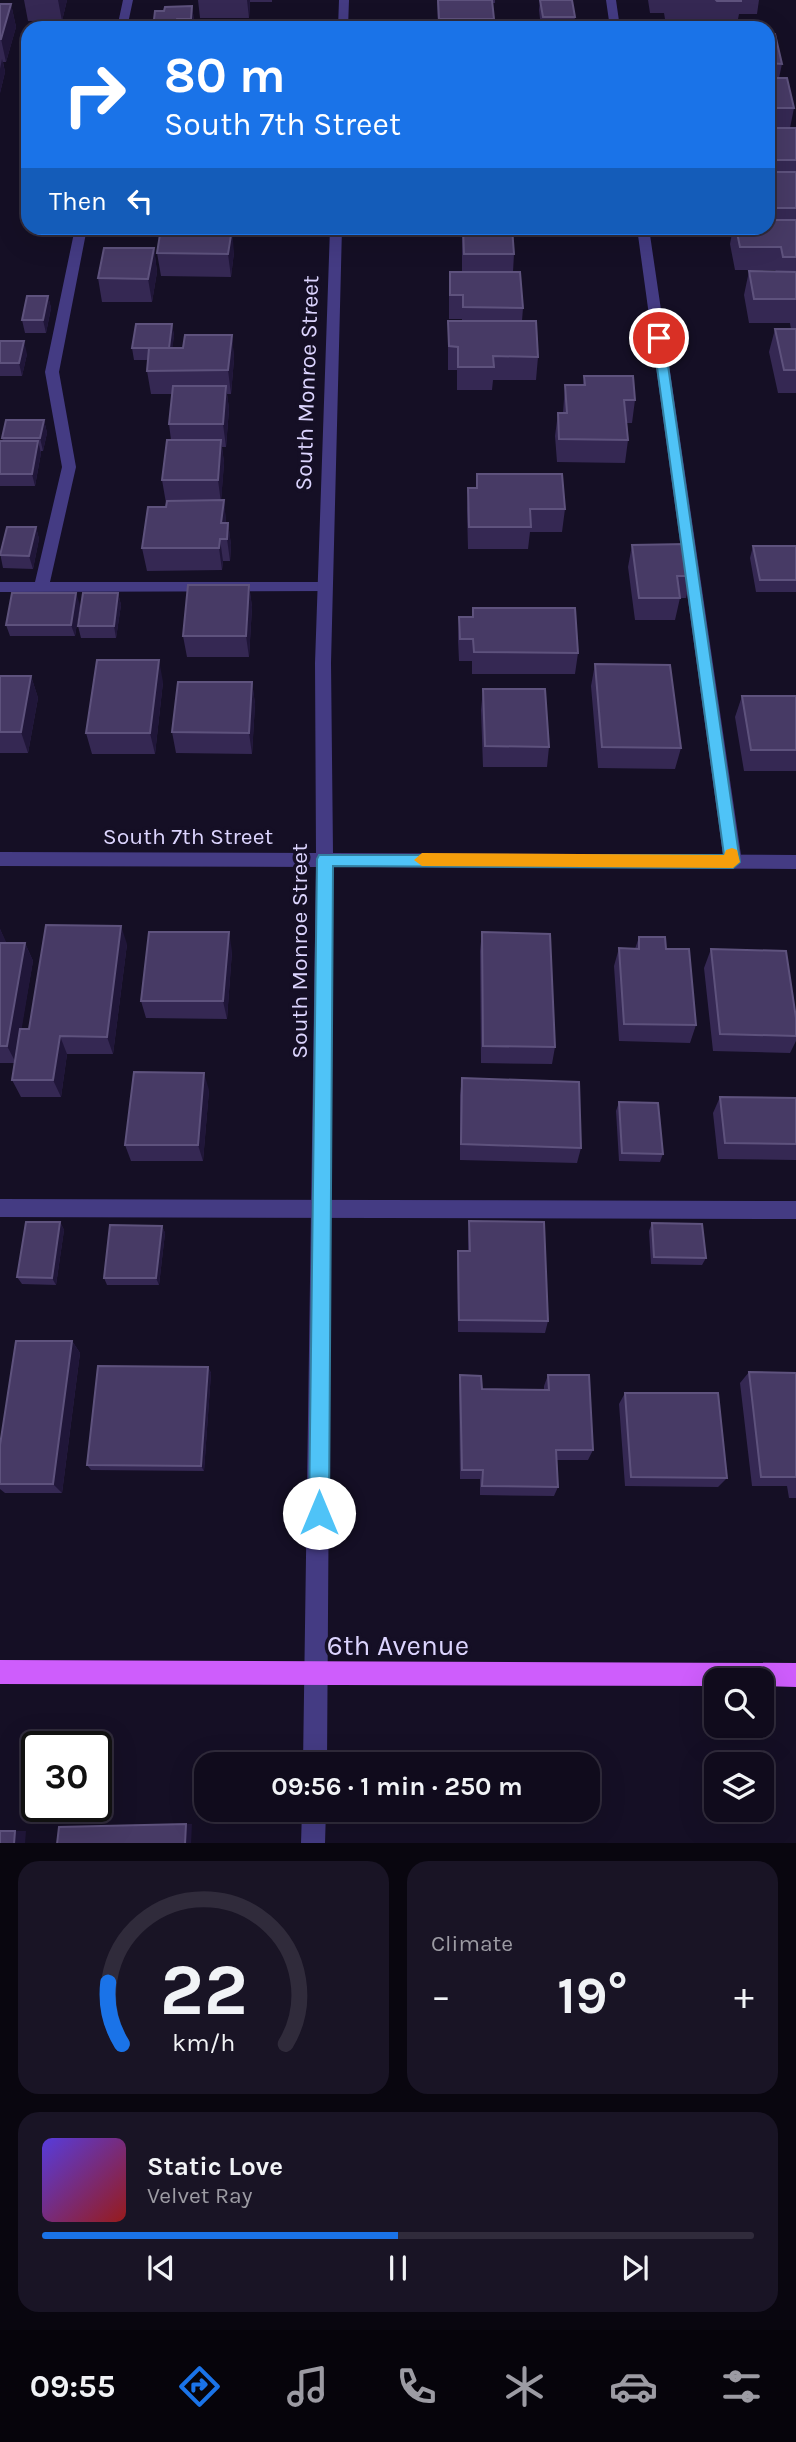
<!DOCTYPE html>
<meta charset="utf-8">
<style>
body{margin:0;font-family:Karla,sans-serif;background:#191425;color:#f1f3f6;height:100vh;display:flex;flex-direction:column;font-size:26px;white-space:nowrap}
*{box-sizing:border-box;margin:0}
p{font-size:23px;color:#9c9ba3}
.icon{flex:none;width:38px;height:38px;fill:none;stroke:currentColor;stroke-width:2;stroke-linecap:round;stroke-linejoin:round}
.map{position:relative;height:1843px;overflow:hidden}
.panel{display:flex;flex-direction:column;gap:18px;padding:18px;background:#09060f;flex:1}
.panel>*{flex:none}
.banner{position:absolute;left:21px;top:21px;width:754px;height:214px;border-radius:21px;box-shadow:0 7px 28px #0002,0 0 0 2px #302b3b;background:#1a73e8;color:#fff;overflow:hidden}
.fabs{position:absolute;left:704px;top:1668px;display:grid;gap:14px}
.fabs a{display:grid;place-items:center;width:70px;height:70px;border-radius:14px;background:#100b1c;box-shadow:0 7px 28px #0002,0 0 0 2px #302b3b;font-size:35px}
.speed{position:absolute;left:21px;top:1731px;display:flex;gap:14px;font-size:35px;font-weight:700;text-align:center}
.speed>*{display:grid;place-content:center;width:91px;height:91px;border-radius:50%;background:#100b1c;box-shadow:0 7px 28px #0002,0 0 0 2px #302b3b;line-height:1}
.speed .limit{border:4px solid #111;border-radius:10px;background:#fff;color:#111}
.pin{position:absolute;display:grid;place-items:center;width:60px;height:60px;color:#fff;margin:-30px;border:4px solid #fff;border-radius:50%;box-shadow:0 2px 7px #0007}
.me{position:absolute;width:77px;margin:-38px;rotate:0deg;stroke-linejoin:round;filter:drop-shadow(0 0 5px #0008)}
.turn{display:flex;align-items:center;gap:24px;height:147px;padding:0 28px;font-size:32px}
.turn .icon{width:91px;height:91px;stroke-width:2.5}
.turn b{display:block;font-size:49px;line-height:60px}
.then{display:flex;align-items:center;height:66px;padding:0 28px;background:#0003;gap:14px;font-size:26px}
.big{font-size:52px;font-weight:700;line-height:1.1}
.panel .tile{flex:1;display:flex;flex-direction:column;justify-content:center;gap:10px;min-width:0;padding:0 24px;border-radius:21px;background:#191425}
.panel .dial{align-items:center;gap:0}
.dial svg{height:182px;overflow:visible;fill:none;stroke:#302b3b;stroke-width:7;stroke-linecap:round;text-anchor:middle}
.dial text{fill:#f1f3f6;stroke:none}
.song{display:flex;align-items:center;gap:21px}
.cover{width:84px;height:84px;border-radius:10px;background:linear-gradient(135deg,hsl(250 70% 55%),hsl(0 70% 35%))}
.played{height:7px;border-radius:4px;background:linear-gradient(90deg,#1a73e8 50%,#302b3b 50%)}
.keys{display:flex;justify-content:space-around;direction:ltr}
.heat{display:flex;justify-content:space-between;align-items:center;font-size:38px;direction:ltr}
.panel .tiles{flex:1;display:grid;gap:18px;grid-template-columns:1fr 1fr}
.tile:last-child{grid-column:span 2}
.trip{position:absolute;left:194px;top:1752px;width:406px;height:70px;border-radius:21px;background:#100b1c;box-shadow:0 7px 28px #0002,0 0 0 2px #302b3b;font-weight:700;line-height:70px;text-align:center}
.tab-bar{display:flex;height:112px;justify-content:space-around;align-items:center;background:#06040b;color:#9c9ba3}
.tab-bar .icon{width:49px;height:49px}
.tab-bar .selected{color:#1a73e8}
.tab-bar b{font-size:32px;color:#f1f3f6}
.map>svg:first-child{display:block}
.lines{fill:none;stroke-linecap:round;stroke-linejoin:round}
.lane{fill:#443b83;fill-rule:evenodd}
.street{fill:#443b83;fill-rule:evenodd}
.primary{fill:#ce5dfc;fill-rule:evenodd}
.wall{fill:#352853}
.shaded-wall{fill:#201639}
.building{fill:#473a65;stroke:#5e527d;stroke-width:2}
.route{fill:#4fc3f7;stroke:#337fa1;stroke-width:2}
.slow{fill:#f59e0b}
.labels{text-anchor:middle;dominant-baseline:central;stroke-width:7;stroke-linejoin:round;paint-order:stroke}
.street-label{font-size:23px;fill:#dcd4fe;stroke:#150f25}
.near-street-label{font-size:28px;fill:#dcd4fe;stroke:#150f25}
</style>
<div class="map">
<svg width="796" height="1844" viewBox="0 0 796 1844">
<rect width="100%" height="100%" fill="#150f25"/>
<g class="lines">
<path class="lane" d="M123,0H133L127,28H117Z
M606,0H616L620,28H610Z
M75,228H87L59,372L76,467L50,582H325L332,587L330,591L0,592V582H35L62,467L45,372Z
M637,228H649L742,862L739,867H727L724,862Z
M0,1199L796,1201V1219L0,1217Z"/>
<path class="street" d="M339,0H349L348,28H338Z
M330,228H342L331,663L333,853L796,855V869L333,867L327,1764H303L316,867L0,866V852L316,853L315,663Z
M302,1810H326L325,1844H301Z"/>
<path class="primary" d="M0,1660L796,1663V1687L761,1686V1680H716V1686L0,1684Z"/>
</g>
<path class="wall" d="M24,0H67L62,21H28Z
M198,0H272V2H250L249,18H200Z
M437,0H495V3H493V28H438Z
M540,0H572L575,17L574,28H541L539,10Z
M648,0H759L757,14H739L737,24H713L711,19H665L664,13H650Z
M0,4H11L16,27L6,62H3L5,72L0,93Z
M192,6L195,28H153L164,11Z
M768,34L782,64L779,78L794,108L790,128H796V393H778L769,352L775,329H791L790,323H749L744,295L749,271H776L775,270H735L730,244L733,228H768Z
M155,228H226L234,252L231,277L161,276L157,253L161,232H156Z
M450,228H535V230H513L514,254L513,272L523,308L522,321L538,357L536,380H493L492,390H457V370H448V321H462V319H449V296L450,272H462V230H450Z
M154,248L157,272L152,302H102L98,278Z
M48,296L51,308L46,333H25L22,320Z
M172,324L174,336L172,348H183L232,335L234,359L231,394H227L229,409L226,447H222L224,463L221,500H224L226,523H228L231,545L230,561H223L222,570L147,571L142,548L166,507V503L162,480L171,440L169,424L172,394H151L147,371L148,360H134L132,348Z
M0,341L27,354L22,376H0Z
M584,376L635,400L632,423H627L628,440L625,463L557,462L555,436L558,413H563L565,385H583Z
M44,420L47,433L43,451H41V453L35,486H0V441H3L2,438Z
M477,474L565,509L562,532H530L528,549H468L467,511L468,488H476Z
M36,527L39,539L33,569L3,568L0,553Z
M632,545L691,576L686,598H680L675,620H635L628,567Z
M753,546H796V592H756L750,558Z
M249,585L252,607L249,657H187L183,636Z
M118,593L121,605L116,638H81L78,626Z
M80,605L75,636H10L6,625Z
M473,608L578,653L575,674H472V661H459L458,639L459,617H472Z
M595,664L681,748L675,769L598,768L591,686Z
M0,676H31L38,698L28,753H0Z
M163,682L155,754H92L86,733Z
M252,682L255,704L252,754L176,753L172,732Z
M483,689L549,747L547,767H483L481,710Z
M742,696H796V771H744L735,717Z
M0,929L6,943H25L33,961L21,1029H29L127,944L113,1054H67L61,1097H21L12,1080L15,1063H0Z
M482,932L555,1047L552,1064L481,1063L480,951Z
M639,937L696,1025L690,1043L619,1041L614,966L619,948L635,949Z
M711,949L796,1018V1041L790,1053L713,1051L704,968Z
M232,951L227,1019L146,1018L141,1001Z
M462,1078L581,1148L577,1163L460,1160V1095Z
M209,1090L203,1161H131L125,1145Z
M720,1097L796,1098V1160L718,1159L713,1113Z
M619,1102L663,1154L660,1162L619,1161L616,1111Z
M469,1221L548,1321L545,1333L458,1332L457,1265L458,1251H468V1235Z
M60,1222L64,1230L56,1285L22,1284L17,1277Z
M652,1223L706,1258L702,1265L651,1264L649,1231Z
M162,1226L165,1233L159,1285H107L104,1278Z
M72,1341L80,1353L62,1493H5L0,1489V1445Z
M208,1367L211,1373L204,1471L91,1470L87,1465Z
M749,1372L796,1373V1498H789L787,1486H752L740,1383Z
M460,1375L482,1389L544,1390V1386L548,1375L593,1450L588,1460H557L558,1487L554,1496L480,1495V1479H460L459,1386Z
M625,1393L727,1478L718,1487L625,1486L619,1404Z"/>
<path class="shaded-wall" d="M58,0H67L62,21Z
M247,0H250L249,18Z
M11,4L16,27L6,62L1,39Z
M192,6L195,28H190Z
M2,59L5,72L0,93V69Z
M232,229L234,252L231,277L228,254Z
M154,248L157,272L152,302L148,279Z
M48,296L51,308L46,333L43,320Z
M172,324L174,336L171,360L169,348Z
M232,335L234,359L231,394L228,370Z
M24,341L27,354L22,376L19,363Z
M226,386L229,409L226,447L223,424Z
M44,420L47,433L43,451L40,438Z
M221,440L224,463L221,503L218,480Z
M38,441L41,453L35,486L32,474Z
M224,500L226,523H221Z
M228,523L231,545L230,561L227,539Z
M36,527L39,539L33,569L29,556Z
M220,539L223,561L222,570L219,548Z
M249,585L252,607L249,657L246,636Z
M76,593L80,605L75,636L71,625Z
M118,593L121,605L116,638L114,626Z
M159,660L163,682L155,754L150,733Z
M31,676L38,698L28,753L21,732Z
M252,682L255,704L252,754L249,733Z
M121,926L127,944L113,1054L107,1037Z
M0,929L9,948L0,947Z
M229,932L232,951L227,1019L223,1001Z
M25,943L33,961L16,1063L7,1046Z
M60,1036L67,1054L61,1097L53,1080Z
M204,1073L209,1090L203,1161L198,1145Z
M60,1222L64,1230L56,1285L52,1278Z
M162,1226L165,1233L159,1285L156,1278Z
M72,1341L80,1353L62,1493L53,1484Z
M208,1367L211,1373L204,1471L201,1466Z
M186,1824H192L191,1844H185Z
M15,1831H26L25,1844H14Z"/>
<path class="building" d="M438,0H492L494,19H439Z
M540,0H572L575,17H543Z
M716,0H741V1H717Z
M0,4H11L1,39H0Z
M192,6L191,19H177L176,22H191L190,28H153L155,11H164L165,7Z
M768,34H775L782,64L768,63Z
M768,78H787L794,108H768Z
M768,128H796V160H768Z
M768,172H796V208H775L772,198H768Z
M768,220H796V257H783L781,247H740L736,228H768Z
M161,228L232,229L228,254L157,253Z
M463,228H512L514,254H464Z
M104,248H154L148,279L98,278Z
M749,271L796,272V300V299H754Z
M450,272H520L523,308L463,307V295H450Z
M27,296H48L43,320H22Z
M448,321H536L538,357L493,356L494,367H458V347L449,346Z
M136,324H172L169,348H132Z
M775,329H796V370H784Z
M185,335H232L228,370L147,371L149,348H183Z
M0,341H24L19,363H0Z
M584,376H633L635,400H624L628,440L559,439L558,413H567L565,385H585Z
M173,386H226L223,424H169Z
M6,420H44L40,438H2Z
M167,440H221L218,480H162Z
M0,441H38L32,474H0Z
M477,474H562L565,509H530L531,527H469L468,488H477Z
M224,500L221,523H228L227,539H220L219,548H142L148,507H166L167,501Z
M7,527H36L29,556L0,555Z
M686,544L691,576H677L680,598H639L632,545Z
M753,546H796V580H760Z
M188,585H249L246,636H183Z
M12,593H76L71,625H6Z
M83,593H118L114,626H78Z
M473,608H575L578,653L474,652L473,639H460L459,617H473Z
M97,660H159L150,733H86Z
M595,664L670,665L681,748L602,747Z
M0,676H31L21,732H0Z
M178,682H252L249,733L172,732Z
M483,689H545L549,747L485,746Z
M742,696H796V750H751Z
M46,925L121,926L107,1037L60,1036L53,1080H12L20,1029H29Z
M149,932H229L223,1001H141Z
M482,932L550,934L555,1047L483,1046Z
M639,937H665L666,949H689L696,1025L624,1024L619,948L639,949Z
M0,943H25L7,1046H0Z
M711,949L786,951L796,1018V1036L720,1034Z
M134,1072L204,1073L198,1145H125Z
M462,1078L579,1082L581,1148L461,1144Z
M720,1097L796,1098V1144L725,1143Z
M619,1102L658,1103L663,1154L622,1153Z
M469,1221L544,1222L548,1321L459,1320L458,1251H470Z
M26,1222H60L52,1278L17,1277Z
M652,1223L702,1224L706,1258L654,1257Z
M110,1225L162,1226L156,1278H104Z
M16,1341H72L53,1484H0V1445Z
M98,1366L208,1367L201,1466L87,1465Z
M749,1372L796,1373V1477H761Z
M460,1375L481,1376L482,1389L549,1390L548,1375H589L593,1450H556L558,1487L482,1486L483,1470H462Z
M625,1393H718L727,1478L631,1477Z
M186,1824L185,1844H57L59,1827Z
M0,1831H15L14,1844H0Z"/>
<path class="route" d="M659,334L664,338L740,862L733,868L333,866L329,1513L326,1520L319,1523L312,1520L309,1513L317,859L319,855H724L653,338Z"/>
<path class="slow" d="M732,848L737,850L740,862L733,868L422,866L414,860L422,853L724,855L726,850Z"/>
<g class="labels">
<g class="street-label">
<text transform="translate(307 383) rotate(-88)">South Monroe Street</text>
<text x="188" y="836">South 7th Street</text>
<text transform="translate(299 951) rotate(-90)">South Monroe Street</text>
</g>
<g class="near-street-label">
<text x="398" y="1645">6th Avenue</text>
</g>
</g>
</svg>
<div class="fabs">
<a><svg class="icon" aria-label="search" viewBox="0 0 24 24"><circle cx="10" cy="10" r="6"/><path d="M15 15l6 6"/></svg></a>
<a><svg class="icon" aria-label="layers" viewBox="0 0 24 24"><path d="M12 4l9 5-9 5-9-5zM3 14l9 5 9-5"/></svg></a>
</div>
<div class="speed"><div class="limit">30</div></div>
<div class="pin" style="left:659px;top:338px;background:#d93025"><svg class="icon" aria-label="arrive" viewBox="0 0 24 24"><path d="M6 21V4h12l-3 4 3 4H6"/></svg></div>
<svg class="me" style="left:319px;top:1513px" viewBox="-20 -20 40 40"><circle r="19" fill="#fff"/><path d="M0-13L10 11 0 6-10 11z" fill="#4fc3f7"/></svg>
<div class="trip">09:56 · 1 min · 250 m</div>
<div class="banner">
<div class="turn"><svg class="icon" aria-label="right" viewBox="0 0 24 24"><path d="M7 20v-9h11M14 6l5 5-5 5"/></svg><div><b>80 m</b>South 7th Street</div></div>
<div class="then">Then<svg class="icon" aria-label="left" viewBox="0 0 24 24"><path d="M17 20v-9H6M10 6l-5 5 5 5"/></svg></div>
</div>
</div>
<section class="panel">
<div class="tiles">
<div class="tile dial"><svg viewBox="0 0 100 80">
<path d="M14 69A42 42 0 1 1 86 69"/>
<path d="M14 69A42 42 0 0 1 8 42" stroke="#1a73e8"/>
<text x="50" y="56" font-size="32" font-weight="700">22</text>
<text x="50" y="72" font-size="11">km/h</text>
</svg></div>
<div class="tile"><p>Climate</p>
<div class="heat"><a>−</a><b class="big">19°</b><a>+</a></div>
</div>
<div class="tile">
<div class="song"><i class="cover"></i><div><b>Static Love</b><p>Velvet Ray</p></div></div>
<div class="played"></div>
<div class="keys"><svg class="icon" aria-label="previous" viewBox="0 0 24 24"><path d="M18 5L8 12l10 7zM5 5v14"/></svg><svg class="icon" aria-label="pause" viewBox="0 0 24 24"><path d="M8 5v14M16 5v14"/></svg><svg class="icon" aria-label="next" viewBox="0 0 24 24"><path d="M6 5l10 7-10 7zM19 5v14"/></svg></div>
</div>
</div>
</section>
<nav class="tab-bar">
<b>09:55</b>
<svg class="icon selected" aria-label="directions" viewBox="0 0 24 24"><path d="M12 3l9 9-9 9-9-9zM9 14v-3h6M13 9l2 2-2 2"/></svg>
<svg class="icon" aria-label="music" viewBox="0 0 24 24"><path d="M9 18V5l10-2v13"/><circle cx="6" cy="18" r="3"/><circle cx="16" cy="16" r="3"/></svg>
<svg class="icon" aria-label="phone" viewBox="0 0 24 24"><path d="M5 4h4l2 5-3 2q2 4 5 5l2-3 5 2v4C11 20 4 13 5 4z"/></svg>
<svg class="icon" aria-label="climate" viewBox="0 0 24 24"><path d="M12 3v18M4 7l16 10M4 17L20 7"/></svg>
<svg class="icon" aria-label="car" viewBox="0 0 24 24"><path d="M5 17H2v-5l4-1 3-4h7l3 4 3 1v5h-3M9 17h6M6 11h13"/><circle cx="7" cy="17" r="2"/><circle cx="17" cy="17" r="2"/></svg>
<svg class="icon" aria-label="filters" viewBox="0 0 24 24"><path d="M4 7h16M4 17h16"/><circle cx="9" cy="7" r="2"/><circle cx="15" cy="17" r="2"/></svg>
</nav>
